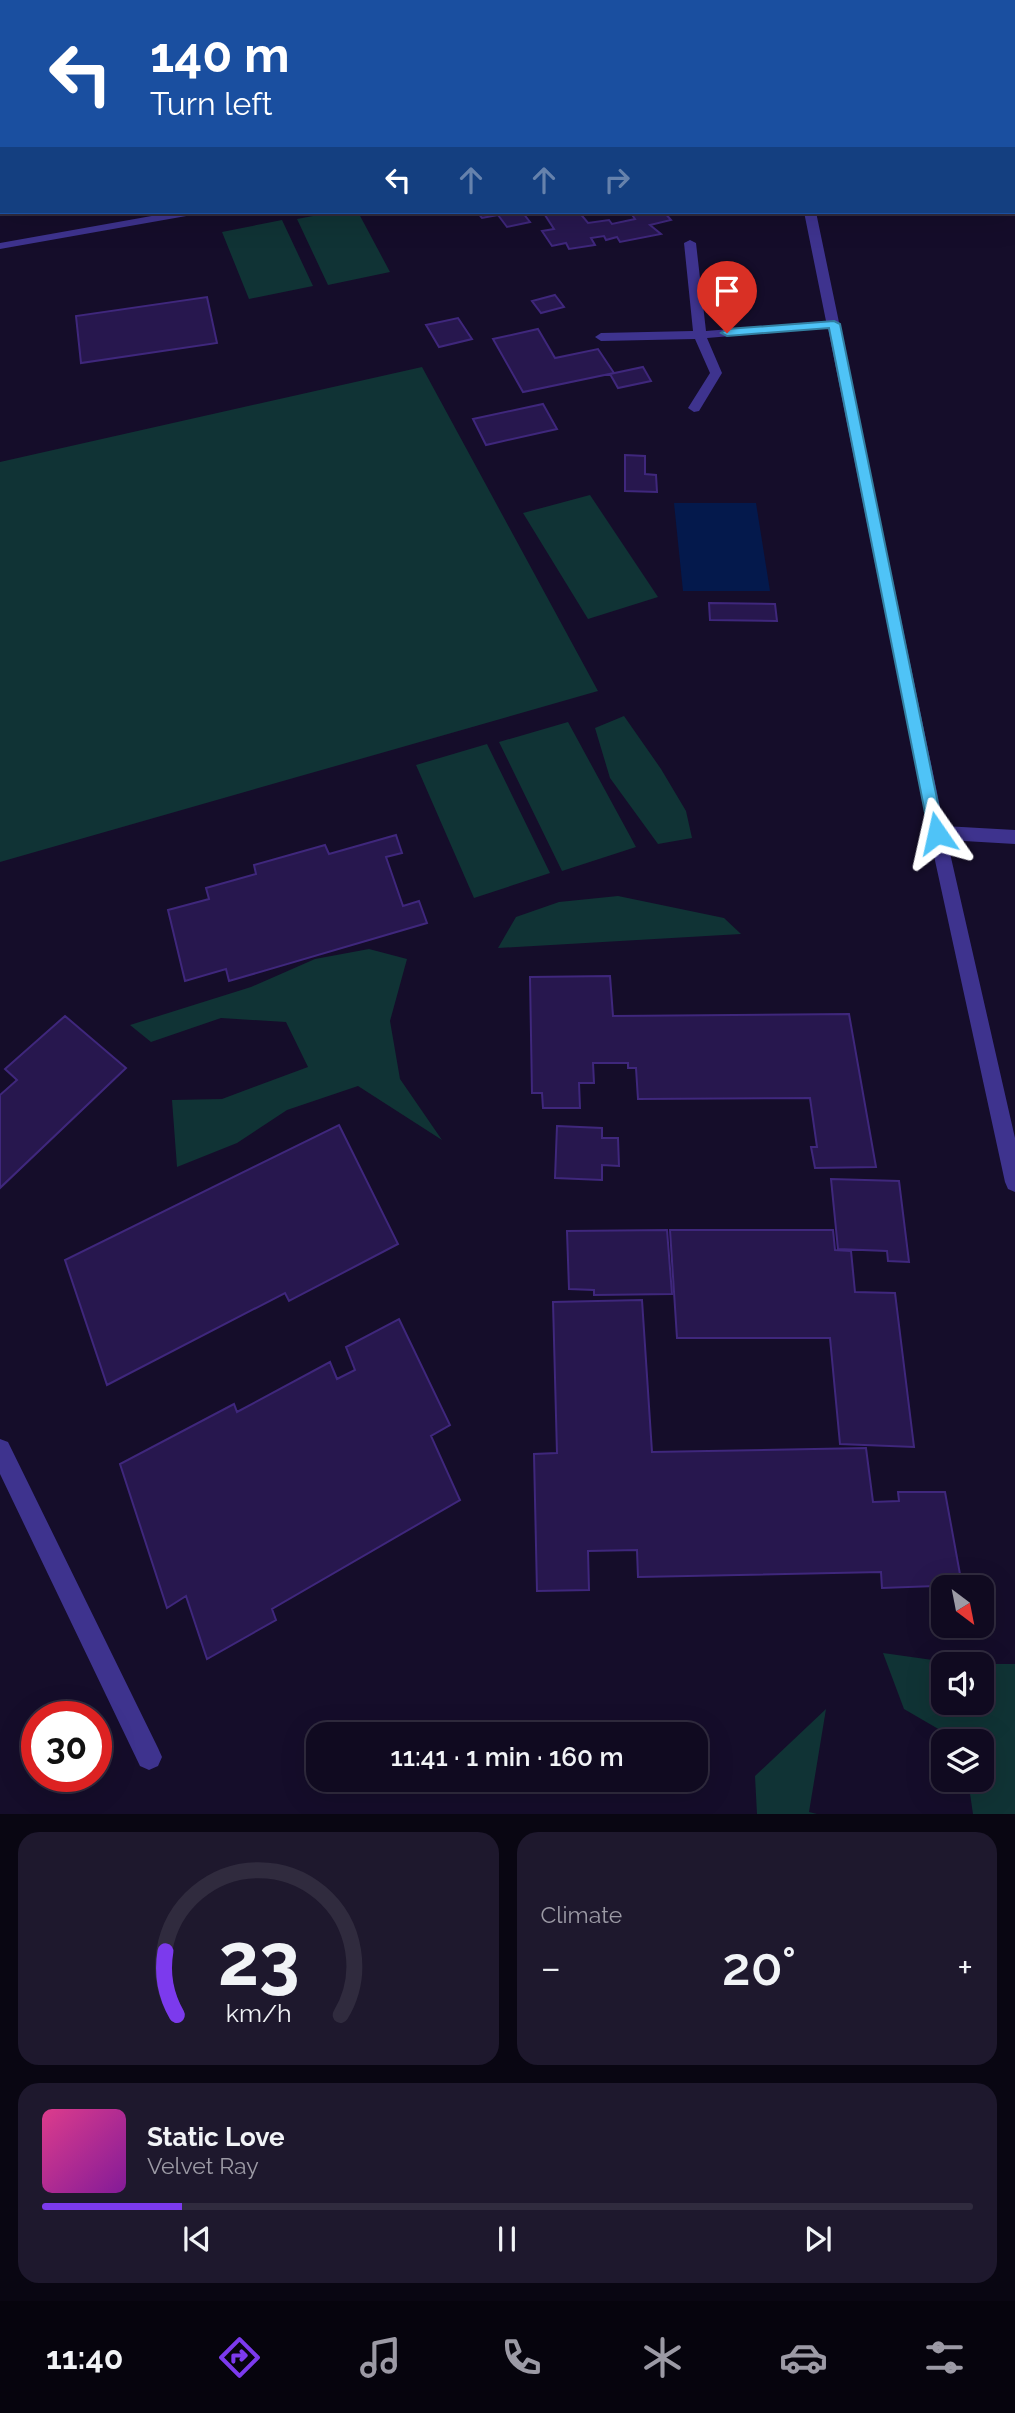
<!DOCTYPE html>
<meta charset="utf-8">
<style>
body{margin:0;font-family:Raleway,sans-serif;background:#1e182d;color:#f1f3f6;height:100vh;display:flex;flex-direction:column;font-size:26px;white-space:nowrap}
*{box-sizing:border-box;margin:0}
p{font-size:23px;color:#9c9aa5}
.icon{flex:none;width:38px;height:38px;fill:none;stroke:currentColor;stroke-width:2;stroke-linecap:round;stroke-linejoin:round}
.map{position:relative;height:1814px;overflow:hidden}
.sheet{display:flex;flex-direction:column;gap:18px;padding:18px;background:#090612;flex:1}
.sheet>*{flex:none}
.top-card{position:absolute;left:0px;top:0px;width:1015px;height:214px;box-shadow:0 7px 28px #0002,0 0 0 2px #302b3e;background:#1a4fa0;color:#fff;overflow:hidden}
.needle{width:46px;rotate:148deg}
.tools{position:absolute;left:931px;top:1575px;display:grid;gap:14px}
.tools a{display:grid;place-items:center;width:63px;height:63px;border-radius:14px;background:#100a20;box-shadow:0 7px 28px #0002,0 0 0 2px #302b3e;font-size:35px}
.speed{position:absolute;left:21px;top:1701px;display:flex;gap:14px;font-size:35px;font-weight:700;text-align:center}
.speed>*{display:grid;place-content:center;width:91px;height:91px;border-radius:50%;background:#100a20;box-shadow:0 7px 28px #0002,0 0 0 2px #302b3e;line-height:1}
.speed .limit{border:10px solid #d22;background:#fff;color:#111}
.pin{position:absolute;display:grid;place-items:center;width:60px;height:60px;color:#fff;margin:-72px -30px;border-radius:50% 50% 50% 0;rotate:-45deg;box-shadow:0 0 7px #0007}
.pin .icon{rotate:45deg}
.me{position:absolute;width:77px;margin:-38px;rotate:349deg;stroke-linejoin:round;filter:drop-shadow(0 0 5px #0008)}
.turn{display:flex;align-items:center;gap:24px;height:147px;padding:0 35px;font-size:32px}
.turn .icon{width:91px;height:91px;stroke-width:2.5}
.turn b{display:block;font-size:49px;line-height:60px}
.lanes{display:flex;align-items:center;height:66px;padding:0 35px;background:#0003;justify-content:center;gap:35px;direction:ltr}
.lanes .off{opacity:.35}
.big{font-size:52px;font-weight:600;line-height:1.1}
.sheet .tile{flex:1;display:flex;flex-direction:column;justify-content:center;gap:10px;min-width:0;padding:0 24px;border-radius:21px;background:#1e182d}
.sheet .dial{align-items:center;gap:0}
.dial svg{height:182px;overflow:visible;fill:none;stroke:#302b3e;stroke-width:7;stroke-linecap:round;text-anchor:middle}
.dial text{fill:#f1f3f6;stroke:none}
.song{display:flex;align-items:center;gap:21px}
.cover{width:84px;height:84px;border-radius:10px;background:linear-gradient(135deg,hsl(330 70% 55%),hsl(290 70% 35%))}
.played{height:7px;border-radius:4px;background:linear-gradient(90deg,#7c3aed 15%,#302b3e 15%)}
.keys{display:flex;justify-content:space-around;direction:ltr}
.heat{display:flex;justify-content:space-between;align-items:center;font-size:38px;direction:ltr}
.sheet .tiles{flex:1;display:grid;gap:18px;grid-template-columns:1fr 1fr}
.tile:last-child{grid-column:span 2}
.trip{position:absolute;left:306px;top:1722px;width:402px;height:70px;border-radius:21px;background:#100a20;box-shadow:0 7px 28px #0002,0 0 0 2px #302b3e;font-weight:600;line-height:70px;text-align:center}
.dock{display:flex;height:112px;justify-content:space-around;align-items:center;background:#06040d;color:#9c9aa5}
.dock .icon{width:49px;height:49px}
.dock .selected{color:#7c3aed}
.dock b{font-size:32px;color:#f1f3f6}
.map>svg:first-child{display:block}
.green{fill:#103335}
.water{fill:#04194c}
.building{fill:#27174e;stroke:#3f277c;stroke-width:2}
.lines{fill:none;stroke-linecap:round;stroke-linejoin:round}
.minor{fill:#3e338e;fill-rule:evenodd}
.route{fill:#4fc3f7;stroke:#337fa1;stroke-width:2}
</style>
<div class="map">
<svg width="1015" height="1815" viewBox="0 0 1015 1815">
<rect width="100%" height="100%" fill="#150d2a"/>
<path class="green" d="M334,212H358L390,272L328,285L297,219Z
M282,220L313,286L249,299L222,232Z
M422,367L598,691L0,862V462Z
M590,495L658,597L588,619L523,513Z
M624,716L661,769L686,811L692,838L658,844L610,778L595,728Z
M568,722L636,847L562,871L499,742Z
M487,744L550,873L474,898L416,765Z
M618,896L724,918L741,934L498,948L516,917L559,902Z
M369,949L407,959L390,1021L400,1079L442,1140L358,1086L287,1110L237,1143L177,1167L172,1100L222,1099L308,1067L286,1022L221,1018L151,1042L130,1025L251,987L315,959Z
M883,1653L961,1664H943V1703H982V1664H973H1015V1814H973L968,1780H982V1741H959L904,1709Z
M826,1709L809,1812L817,1814H757L755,1776Z"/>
<path class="water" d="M674,503H756L770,591H683Z"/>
<path class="building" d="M477,212H529L523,213L530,222L507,227L498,215L482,218Z
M543,212H579L588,223L609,220L612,224L635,219L630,212H664L671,220L650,225L661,234L620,242L617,237L606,240L604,236L591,238L595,245L569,249L566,243L552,246L542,231L554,229Z
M555,295L564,307L541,313L532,301Z
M207,297L217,343L81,363L76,316Z
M458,318L472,339L439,347L426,325Z
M538,329L555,358L598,349L614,373L523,392L493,339Z
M643,367L651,381L618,388L610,374Z
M543,404L557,429L486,445L473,419Z
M625,455L645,456V474L656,475L657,492L625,491Z
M709,603L775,604L777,621L710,620Z
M396,835L402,853L386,857L403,906L419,901L427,923L229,981L226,969L185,981L168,910L209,899L206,888L256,874L254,865L325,845L329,854Z
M610,976L613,1016L849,1014L876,1167L815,1168L811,1147H817L810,1098L638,1099L636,1068H628V1063H593L594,1083H579L580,1108H543L542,1093H532L530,977Z
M65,1016L126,1068L0,1188V1095L17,1080L5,1069Z
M339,1125L398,1244L289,1301L285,1293L107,1385L65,1260Z
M557,1126L602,1128V1138H618L619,1166L602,1165V1180L555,1178Z
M831,1179L899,1181L909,1262L888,1261L887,1251L838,1249Z
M667,1230L672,1294L594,1295V1290L569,1289L567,1231Z
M670,1230H833L835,1250L851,1251L855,1292L895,1293L914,1447L840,1444L830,1338H677Z
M642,1300L652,1452L866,1448L873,1502L899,1501L898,1492H945L962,1585L882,1588L881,1572L638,1577L637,1550L588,1551L589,1590L537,1591L534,1454L557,1453L553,1302Z
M399,1319L450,1425L431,1436L460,1500L272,1609L276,1620L207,1659L186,1596L167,1608L120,1464L234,1404L237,1412L330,1362L337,1379L355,1370L346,1347Z"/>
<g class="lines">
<path class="minor" d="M754,0H764L765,2H755Z
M174,212H198L192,215L0,249V243Z
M804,212H816L944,826L1015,830V844L947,840L1015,1138V1192L1008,1189L1005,1182L929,833L828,328L707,338L722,373L699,411L694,412L688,408L710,373L695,339L601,341L595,337L601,333L693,331L684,243L690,240L696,243L706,331L826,321Z
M0,1439L8,1442L158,1748L162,1757L158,1766L149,1770L140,1766L0,1474Z"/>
</g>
<path class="route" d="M834,321L840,324L944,833L937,839L929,833L829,328L727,336L721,333L727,329Z"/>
</svg>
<div class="tools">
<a><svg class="needle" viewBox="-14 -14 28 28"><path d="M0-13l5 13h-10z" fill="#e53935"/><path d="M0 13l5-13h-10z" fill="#9c9aa5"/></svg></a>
<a><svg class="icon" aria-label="sound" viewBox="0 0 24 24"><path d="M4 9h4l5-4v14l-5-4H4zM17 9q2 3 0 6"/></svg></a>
<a><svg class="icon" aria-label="layers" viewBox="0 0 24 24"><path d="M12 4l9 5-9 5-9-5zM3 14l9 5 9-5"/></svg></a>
</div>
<div class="speed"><div class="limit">30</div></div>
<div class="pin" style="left:727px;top:333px;background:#d93025"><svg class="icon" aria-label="arrive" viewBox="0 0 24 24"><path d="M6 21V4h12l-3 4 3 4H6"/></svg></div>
<svg class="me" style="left:937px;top:833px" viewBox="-20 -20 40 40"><path d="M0-17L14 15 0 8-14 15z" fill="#4fc3f7" stroke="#fff" stroke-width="4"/></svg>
<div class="trip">11:41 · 1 min · 160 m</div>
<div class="top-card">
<div class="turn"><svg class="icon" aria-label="left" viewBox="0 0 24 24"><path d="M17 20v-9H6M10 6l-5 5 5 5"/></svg><div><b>140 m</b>Turn left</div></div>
<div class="lanes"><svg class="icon" aria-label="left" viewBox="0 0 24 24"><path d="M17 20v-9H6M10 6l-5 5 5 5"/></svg><svg class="icon off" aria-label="ahead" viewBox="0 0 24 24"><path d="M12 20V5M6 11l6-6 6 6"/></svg><svg class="icon off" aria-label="ahead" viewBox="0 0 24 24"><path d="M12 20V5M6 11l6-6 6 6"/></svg><svg class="icon off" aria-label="right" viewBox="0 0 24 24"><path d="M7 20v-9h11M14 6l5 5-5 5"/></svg></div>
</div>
</div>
<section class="sheet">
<div class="tiles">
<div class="tile dial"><svg viewBox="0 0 100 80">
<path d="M14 69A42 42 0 1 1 86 69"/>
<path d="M14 69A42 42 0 0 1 9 41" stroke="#7c3aed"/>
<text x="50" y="56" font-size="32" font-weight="700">23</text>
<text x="50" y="72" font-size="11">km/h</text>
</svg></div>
<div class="tile"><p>Climate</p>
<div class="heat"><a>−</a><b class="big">20°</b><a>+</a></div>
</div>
<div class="tile">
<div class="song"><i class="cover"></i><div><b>Static Love</b><p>Velvet Ray</p></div></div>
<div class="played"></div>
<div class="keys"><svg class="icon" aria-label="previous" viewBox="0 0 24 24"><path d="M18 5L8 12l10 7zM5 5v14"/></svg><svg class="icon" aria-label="pause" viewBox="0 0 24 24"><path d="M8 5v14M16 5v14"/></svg><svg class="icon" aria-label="next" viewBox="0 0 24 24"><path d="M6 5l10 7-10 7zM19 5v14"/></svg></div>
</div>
</div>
</section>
<nav class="dock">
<b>11:40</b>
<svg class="icon selected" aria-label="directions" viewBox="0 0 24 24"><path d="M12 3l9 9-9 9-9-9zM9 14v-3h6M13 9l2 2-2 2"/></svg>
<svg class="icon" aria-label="music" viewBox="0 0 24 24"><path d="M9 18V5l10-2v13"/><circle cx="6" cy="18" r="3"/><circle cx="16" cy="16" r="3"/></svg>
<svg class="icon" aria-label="phone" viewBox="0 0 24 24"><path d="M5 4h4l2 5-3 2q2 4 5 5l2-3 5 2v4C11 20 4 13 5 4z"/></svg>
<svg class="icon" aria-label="climate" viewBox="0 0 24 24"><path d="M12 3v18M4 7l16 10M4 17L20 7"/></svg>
<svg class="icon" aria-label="car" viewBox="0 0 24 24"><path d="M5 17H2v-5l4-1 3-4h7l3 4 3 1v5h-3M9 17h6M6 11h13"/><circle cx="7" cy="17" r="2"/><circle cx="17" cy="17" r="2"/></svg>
<svg class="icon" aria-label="filters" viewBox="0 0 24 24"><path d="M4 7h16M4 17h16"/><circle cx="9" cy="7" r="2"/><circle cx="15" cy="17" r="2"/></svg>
</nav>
